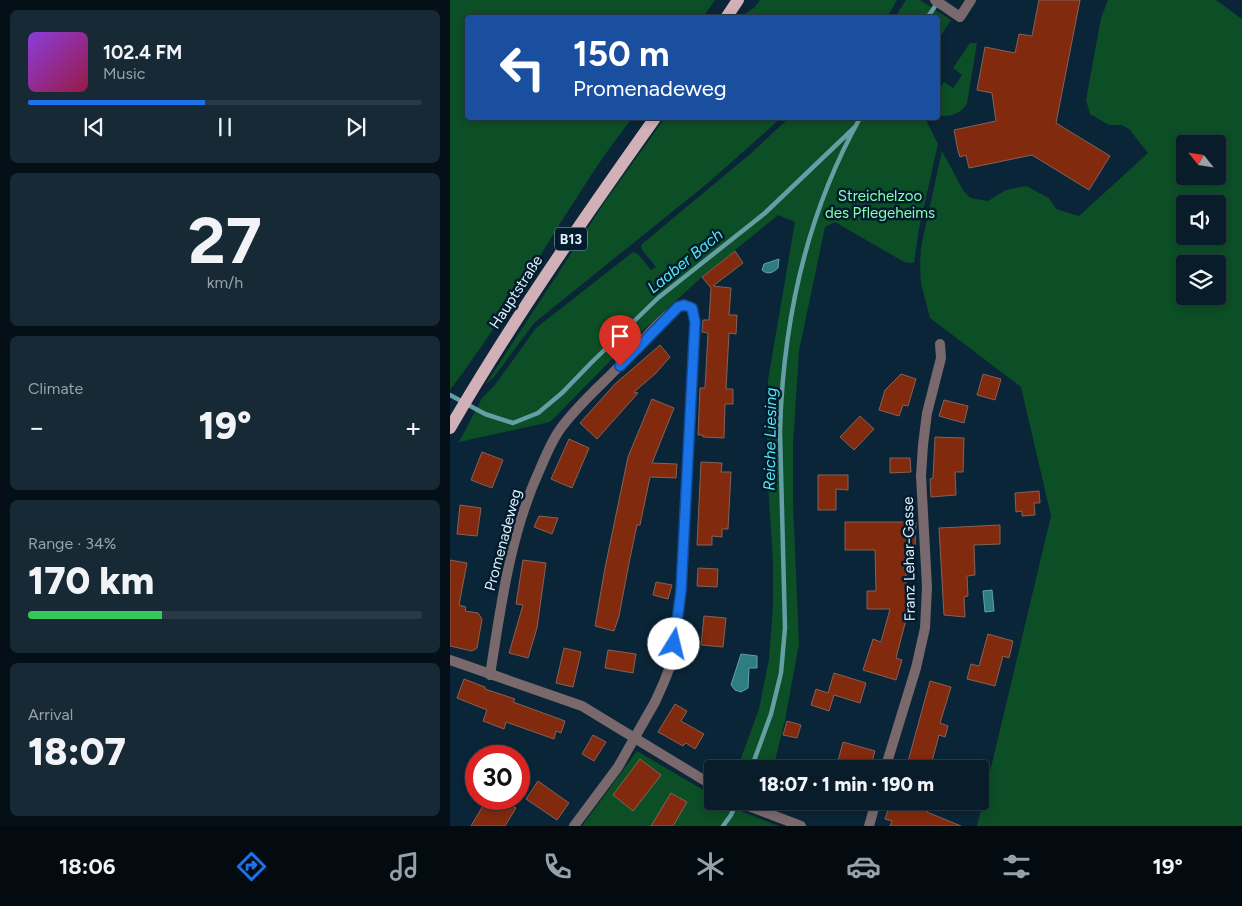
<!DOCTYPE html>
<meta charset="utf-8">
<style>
body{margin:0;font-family:Figtree,sans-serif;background:#162935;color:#f1f3f6;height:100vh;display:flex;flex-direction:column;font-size:19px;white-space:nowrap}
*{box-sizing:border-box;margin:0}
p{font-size:16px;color:#98a1a8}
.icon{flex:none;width:28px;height:28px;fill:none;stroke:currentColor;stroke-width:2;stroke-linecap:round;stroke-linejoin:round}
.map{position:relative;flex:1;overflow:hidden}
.drawer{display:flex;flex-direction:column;gap:10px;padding:10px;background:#040f17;width:450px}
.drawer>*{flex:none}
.banner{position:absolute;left:15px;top:15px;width:475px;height:105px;border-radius:5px;box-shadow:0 2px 8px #0003,0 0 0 1px #293a46;background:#1a4fa0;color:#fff;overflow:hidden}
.needle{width:32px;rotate:300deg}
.controls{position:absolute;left:726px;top:135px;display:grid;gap:10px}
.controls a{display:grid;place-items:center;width:50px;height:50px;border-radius:5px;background:#081c29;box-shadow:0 2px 8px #0003,0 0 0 1px #293a46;font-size:25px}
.speed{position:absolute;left:15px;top:745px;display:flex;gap:10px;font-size:25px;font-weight:700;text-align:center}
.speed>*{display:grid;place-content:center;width:65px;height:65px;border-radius:50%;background:#081c29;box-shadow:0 2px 8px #0003,0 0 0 1px #293a46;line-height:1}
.speed .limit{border:8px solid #d22;background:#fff;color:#111}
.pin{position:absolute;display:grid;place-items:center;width:42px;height:42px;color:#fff;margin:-51px -21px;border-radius:50% 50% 50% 0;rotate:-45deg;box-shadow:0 0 5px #0007}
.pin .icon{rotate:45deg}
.me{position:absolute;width:55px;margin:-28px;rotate:9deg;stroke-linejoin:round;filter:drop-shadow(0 0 4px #0008)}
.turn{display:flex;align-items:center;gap:18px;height:105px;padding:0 25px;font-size:22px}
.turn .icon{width:65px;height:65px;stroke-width:2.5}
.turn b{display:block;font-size:35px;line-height:42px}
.big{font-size:38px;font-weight:800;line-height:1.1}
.drawer .card{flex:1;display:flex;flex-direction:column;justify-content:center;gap:8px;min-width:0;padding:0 18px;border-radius:8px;background:#162935}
.drawer .dial{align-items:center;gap:0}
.dial b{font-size:65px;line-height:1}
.song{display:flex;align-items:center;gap:15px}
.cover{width:60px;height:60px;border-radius:8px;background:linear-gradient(135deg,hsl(270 70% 55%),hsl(340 70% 35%))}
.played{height:5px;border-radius:2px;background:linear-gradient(90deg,#1a73e8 45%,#293a46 45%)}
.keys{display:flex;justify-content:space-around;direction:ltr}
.heat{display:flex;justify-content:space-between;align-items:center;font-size:28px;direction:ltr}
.charge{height:8px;border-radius:4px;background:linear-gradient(90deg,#34c759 34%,#293a46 0)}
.trip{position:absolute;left:254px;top:760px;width:285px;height:50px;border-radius:5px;background:#081c29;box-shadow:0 2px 8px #0003,0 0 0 1px #293a46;font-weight:800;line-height:50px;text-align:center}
.dock{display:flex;height:80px;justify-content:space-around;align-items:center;background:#030b10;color:#98a1a8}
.dock .icon{width:35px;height:35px}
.dock .selected{color:#1a73e8}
.dock b{font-size:22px;color:#f1f3f6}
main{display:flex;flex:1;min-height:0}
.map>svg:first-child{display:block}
.green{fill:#0c4e26;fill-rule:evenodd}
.water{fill:#2e7d7f;stroke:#639fa4}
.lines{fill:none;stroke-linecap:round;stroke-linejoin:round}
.stream{stroke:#639fa4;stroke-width:4.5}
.building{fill:#812a0e;stroke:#846258}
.minor{stroke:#79696c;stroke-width:10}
.primary{stroke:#d1b0b7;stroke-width:12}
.route-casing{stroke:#114b97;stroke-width:12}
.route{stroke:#1a73e8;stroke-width:9}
.labels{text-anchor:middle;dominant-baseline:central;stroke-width:5;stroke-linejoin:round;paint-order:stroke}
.shield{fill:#021c2d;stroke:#9db0be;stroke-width:1}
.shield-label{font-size:14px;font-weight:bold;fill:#e0effc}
.park-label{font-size:15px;fill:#88fdaa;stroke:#021c2d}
.street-label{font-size:15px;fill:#e0effc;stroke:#021c2d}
.water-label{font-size:16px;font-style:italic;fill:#52e9ec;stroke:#021c2d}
</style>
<main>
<section class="drawer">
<div class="card">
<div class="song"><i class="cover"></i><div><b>102.4 FM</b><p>Music</p></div></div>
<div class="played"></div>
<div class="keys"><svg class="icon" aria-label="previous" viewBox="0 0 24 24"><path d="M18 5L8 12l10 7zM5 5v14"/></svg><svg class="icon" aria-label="pause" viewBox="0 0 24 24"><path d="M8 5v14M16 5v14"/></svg><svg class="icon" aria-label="next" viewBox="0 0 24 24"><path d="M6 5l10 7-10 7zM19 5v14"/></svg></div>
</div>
<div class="card dial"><b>27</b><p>km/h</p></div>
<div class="card"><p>Climate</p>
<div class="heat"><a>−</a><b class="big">19°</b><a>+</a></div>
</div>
<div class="card"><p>Range · 34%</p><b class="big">170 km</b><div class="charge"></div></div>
<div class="card"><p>Arrival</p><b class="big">18:07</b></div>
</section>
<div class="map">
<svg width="792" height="826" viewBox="0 0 792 826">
<rect width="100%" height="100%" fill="#0a2537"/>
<path class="green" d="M0,0H265L253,17L18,18V118H182C167,138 152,158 138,180C92,250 51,323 0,390Z
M310,0H447L437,17H290L305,7Z
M456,0H470L501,20L488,40V18L445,17Z
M658,0H766L792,19V826H527L601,516L571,387L480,318L471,283L470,264L471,247L492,151L513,190L520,198L538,201L556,190L576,186L599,198L606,209L629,216L698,153L679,129L672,125H659L640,114L636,100L651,18ZM735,144H768V176H735ZM735,204H768V236H735ZM735,264H768V296H735Z
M520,43H527L517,103C512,113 503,116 492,116L488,113V92L494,82L503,88L512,75L503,68Z
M215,118H331L258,183L84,323L44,377L35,385L156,200Z
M339,118H475L488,144L469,229L464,263L454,262L385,222L375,227L349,351L343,445V503L349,644L335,720L323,769H287L309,709L319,659L323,606V562L317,468L318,380L345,222L328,215L252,277L168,353L100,422L9,442L32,398L45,385L86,328L183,252L188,254L201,270L206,267L192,250L191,246L192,244L299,155Z
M187,751L262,795V801H274L293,812L329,826H132Z"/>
<path class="water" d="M329,259L328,268C323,273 317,275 312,270L314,264Z
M542,590L544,611L535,612L533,591Z
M291,654L307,656V668H299L298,688L291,692L285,690L281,685Z"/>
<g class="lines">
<path class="stream" d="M477,18L488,2
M0,395L35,414L63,423L88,413L112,393L141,363L208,298L315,213L405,127
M301,769L321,714L331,673L335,628L330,431C333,322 357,213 410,118
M273,826L281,815L287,801"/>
</g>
<path class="building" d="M589,0H630L606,123L660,156L639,190L582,155L519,168L516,155L510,157L508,151L504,130L546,121L542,93L527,90L535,47L565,53L569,34L582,36Z
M285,251L293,263L263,286L281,288L279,315H287L286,334L279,333L276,389H283V404H275L274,438L253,437V435H248L250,388H255L258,333L252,332L253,320H259L261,288L252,277Z
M210,345L220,357L205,374L184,392L188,393L147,439L130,423L165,384Z
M451,374L466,379L458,406L453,405L449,416L429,410L435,390Z
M533,374L551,379L545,400L527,395Z
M202,399L224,408L202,463L227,464L226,478L200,477L190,525H187L179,563L169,616L164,631L145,626L155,568L178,457Z
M494,400L518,406L514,423L489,416Z
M410,416L424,429L404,450L390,437Z
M485,437L514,438L513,472H505L506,495L481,497L480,479L483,478Z
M119,439L139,448L122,488L101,479Z
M32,452L53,460L42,488L21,480Z
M440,458H460L461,472L440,473Z
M251,462L272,463L271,472H281L278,529H272V537L262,536V545H247Z
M368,475H398V490L386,489V510H368Z
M589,491L590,503H584L585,515L572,516V511L566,512L565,493Z
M10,505L31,508L27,536L7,534Z
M89,516L108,518L102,534L84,527Z
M395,522H466L464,572L456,573V596H462L461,616H457L446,658L452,660L446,680L413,670L423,639L431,642L440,609H417V591H426L425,550H395Z
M550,525V544L524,545L525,575L517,576L518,596L514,597L515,617L494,615L489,528Z
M0,560L17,563L9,605L16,607L15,611L28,613L32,619L27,648L22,651L0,646Z
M73,560L96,563L87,628L78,658L59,653L73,605L66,604Z
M248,568L268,569L267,587L247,586Z
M206,582L222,585L218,599L203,595Z
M254,616L276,618L273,647L251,645Z
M538,634L563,641L559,658L553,656L545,686L517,679L521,664L529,666Z
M114,648L131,652L123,687L106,683Z
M158,650L186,654L183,673L155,668Z
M384,673L416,683L410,703L384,695L379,711L361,705L366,689L378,693Z
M14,679L35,687V689L65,699L63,702L115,721L111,733L106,731L104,739L56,722L54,729L33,721L37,710L7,698Z
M480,681L501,687L490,723L498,726L495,737L489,735L480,769H456Z
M225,704L237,711L231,721L254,734L245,749L236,743L233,746L208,732Z
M337,721L351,725L347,738L333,735Z
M143,735L156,742L144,761L132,754Z
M393,742L425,751L420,769H413L388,761Z
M190,759L211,775L183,811L163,795Z
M88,781L119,803L107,820L76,799Z
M221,793L237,802L223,826H201Z
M37,799H52L66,808L55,826H21Z
M441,801H480L477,812L511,826H440L442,821L435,819Z"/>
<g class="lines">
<path class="minor" d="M485,0L510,17L521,0
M0,660L132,706L262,785
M40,675C51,605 60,534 90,469C96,455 102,440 111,428C130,402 155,382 176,359C190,344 216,311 234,305L242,309L245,321L231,591L227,625L221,664L214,682L205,702L168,767L124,826
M435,769L466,668L475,628L477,587L471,476L473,445L477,413L491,358L490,344
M296,805L351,826
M419,826L426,801"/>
<path class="primary" d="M276,18L288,0
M0,428C62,321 134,218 205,118"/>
</g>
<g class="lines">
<defs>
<path id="route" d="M170,366L228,307L234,305L242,308L245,322L231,591L224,644"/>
</defs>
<use href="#route" class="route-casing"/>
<use href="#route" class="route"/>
</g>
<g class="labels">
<rect class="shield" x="105" y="227.5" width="32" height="23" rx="4"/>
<g class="shield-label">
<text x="121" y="239">B13</text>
</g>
<g class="park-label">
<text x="430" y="196">Streichelzoo<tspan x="430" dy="17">des Pflegeheims</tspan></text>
</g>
<g class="street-label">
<text transform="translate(66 292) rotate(-57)">Hauptstraße</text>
<text transform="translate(53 540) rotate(-75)">Promenadeweg</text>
<text transform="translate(459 559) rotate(-91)">Franz Lehar-Gasse</text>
</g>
<g class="water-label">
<text transform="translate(235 261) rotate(-39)">Laaber Bach</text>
<text transform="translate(320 439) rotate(-89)">Reiche Liesing</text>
</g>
</g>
</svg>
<div class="controls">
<a><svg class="needle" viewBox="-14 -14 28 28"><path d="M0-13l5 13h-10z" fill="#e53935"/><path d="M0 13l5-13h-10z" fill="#98a1a8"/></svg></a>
<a><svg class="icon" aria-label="sound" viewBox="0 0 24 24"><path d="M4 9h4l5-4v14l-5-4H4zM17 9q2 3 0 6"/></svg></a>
<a><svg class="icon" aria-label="layers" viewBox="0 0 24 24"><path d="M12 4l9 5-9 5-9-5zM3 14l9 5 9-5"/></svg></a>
</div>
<div class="speed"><div class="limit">30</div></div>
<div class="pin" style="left:170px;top:366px;background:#d93025"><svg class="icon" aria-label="arrive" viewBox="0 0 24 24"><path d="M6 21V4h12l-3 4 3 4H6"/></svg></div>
<svg class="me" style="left:224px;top:644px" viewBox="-20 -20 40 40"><circle r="19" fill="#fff"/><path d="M0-13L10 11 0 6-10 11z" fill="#1a73e8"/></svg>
<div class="trip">18:07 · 1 min · 190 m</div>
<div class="banner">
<div class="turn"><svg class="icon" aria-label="left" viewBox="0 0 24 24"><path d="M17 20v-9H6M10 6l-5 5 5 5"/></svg><div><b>150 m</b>Promenadeweg</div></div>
</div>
</div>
</main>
<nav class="dock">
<b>18:06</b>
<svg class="icon selected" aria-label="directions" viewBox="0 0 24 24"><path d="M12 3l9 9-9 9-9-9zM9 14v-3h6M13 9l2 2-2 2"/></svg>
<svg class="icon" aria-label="music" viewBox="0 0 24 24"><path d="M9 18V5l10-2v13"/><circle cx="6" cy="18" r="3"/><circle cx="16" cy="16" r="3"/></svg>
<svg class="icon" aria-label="phone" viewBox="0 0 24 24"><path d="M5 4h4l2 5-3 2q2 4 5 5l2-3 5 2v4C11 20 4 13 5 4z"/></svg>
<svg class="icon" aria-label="climate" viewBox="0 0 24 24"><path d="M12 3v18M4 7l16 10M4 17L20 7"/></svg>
<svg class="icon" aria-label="car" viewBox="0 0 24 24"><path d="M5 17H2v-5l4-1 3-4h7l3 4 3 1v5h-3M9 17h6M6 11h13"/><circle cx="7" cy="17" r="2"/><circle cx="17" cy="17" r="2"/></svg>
<svg class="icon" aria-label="filters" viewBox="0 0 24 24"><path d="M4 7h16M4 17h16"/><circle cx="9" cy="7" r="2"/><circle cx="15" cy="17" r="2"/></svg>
<b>19°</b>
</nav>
